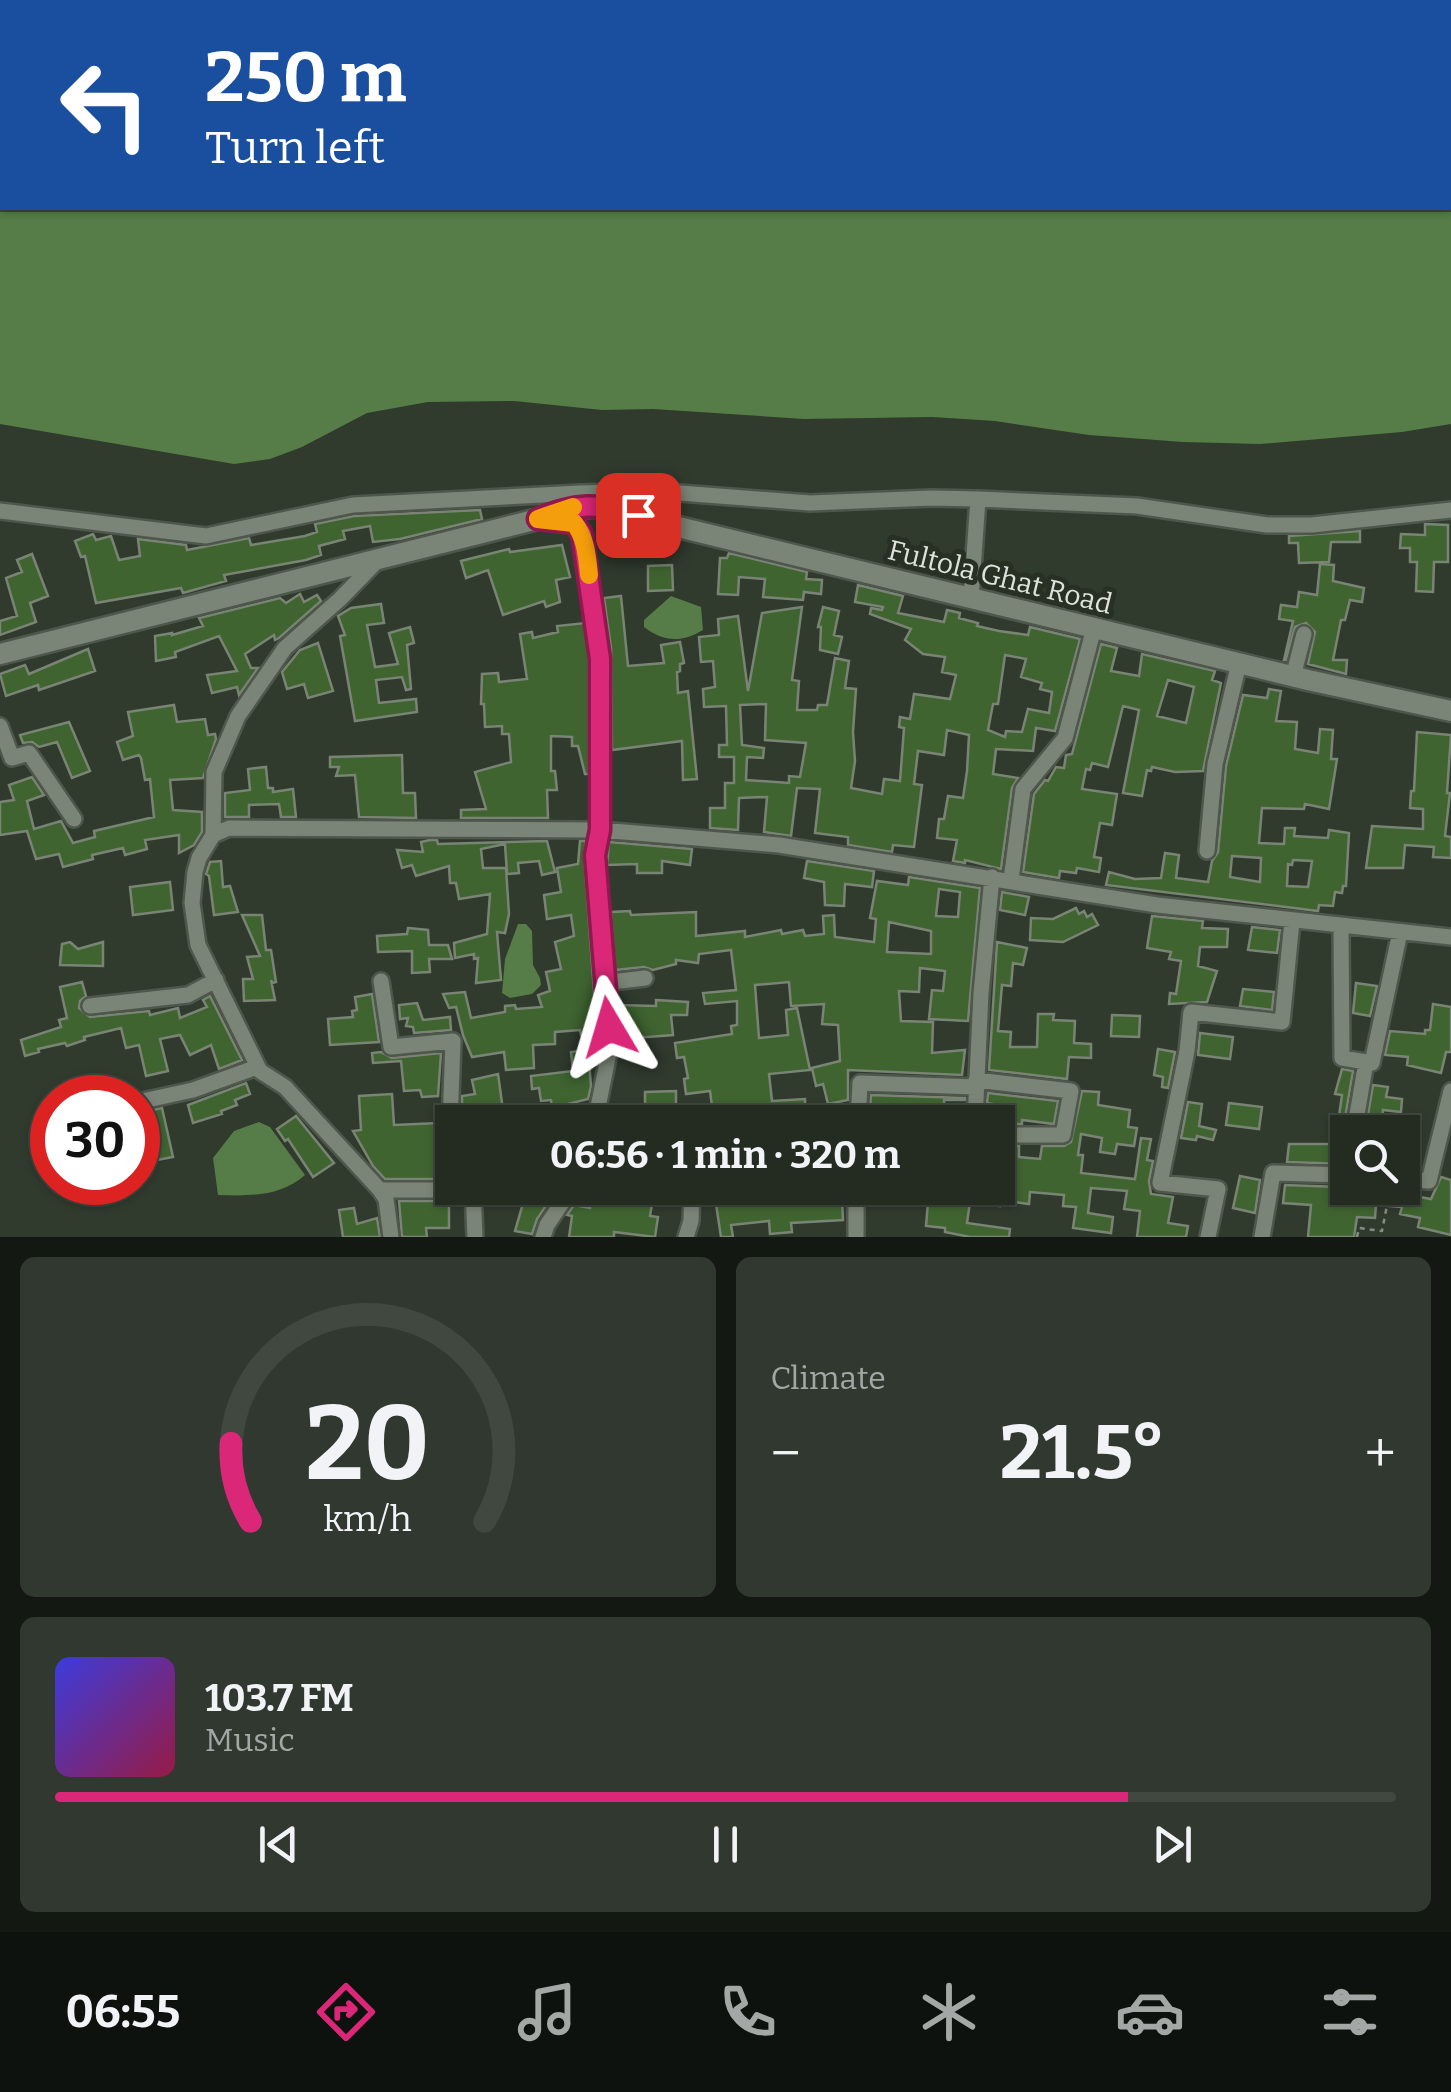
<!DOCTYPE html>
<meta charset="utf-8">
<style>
body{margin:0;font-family:Bitter,serif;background:#30382f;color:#f1f3f6;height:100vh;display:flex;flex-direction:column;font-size:38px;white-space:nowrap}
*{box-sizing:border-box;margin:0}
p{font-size:32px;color:#a3a7a5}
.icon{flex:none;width:55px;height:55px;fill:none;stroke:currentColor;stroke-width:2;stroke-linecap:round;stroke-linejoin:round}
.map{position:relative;height:1237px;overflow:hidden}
.drawer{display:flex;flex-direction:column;gap:20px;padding:20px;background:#141813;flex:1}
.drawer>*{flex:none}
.hud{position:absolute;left:0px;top:0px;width:1452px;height:210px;box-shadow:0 2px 8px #0004,0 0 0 2px #414840;background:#1a4fa0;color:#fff;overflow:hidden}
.buttons{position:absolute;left:1330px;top:1115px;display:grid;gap:20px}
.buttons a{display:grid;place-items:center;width:90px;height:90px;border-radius:0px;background:#242c22;box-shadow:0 2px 8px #0004,0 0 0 2px #414840;font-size:50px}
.speed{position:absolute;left:30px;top:1075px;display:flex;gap:20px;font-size:50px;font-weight:700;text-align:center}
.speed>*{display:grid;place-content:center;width:130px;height:130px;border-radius:50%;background:#242c22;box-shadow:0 2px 8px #0004,0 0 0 2px #414840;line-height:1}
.speed .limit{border:15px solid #d22;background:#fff;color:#111}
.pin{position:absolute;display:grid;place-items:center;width:85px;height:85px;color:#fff;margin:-42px;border-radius:20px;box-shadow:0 5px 15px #0006}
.me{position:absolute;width:110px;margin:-55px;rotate:353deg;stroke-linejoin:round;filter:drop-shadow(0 0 8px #0008)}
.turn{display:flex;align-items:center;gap:35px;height:210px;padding:0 40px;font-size:45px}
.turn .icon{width:130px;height:130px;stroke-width:2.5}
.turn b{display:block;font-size:70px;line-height:85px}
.big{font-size:75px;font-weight:700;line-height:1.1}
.drawer .widget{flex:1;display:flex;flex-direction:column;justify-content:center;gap:15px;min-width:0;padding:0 35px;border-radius:15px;background:#30382f}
.drawer .dial{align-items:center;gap:0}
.dial svg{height:260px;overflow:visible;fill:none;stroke:#414840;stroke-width:7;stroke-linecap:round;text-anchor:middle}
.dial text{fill:#f1f3f6;stroke:none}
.song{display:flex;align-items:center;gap:30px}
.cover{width:120px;height:120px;border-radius:15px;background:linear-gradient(135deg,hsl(240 70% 55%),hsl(340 70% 35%))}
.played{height:10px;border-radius:5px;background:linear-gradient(90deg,#db2777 80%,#414840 80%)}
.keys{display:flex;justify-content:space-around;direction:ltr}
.heat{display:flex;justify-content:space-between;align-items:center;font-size:55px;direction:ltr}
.drawer .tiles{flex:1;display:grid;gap:20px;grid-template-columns:1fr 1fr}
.widget:last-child{grid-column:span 2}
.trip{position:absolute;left:435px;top:1105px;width:580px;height:100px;border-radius:0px;background:#242c22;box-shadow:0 2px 8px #0004,0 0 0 2px #414840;font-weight:700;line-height:100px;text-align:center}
.menu{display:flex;height:160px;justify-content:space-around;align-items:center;background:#0e120e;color:#a3a7a5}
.menu .icon{width:70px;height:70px}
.menu .current{color:#db2777}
.menu b{font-size:45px;color:#f1f3f6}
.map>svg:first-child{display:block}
.water{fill:#567c47;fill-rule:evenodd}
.building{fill:#3f6430;stroke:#798475;stroke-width:2.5;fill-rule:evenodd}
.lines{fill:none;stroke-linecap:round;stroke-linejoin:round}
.minor-casing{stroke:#4f574c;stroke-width:20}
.tertiary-casing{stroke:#4f574c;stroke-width:25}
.path{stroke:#858d82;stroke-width:2.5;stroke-dasharray:5 5;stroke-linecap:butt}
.minor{stroke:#7b8577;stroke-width:15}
.tertiary{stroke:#7b8577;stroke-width:20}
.route-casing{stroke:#8e194d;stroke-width:25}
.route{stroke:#db2777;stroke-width:18}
.slow{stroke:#f59e0b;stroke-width:18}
.labels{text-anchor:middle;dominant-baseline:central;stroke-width:10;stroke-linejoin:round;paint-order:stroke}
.street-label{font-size:28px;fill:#dde3db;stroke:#273023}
</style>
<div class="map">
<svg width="1451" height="1237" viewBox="0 0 1451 1237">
<rect width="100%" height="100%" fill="#303a2d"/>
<path class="water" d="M0,0H1451V424L1402,432L1260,444L1183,442L1089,435L995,421L932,417L804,419L653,409L602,410L514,401L428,402L367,413L302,447L270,459L234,464L0,424ZM1450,2V208H2V2Z
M671,596L701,607L703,630C682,643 663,642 644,627V620Z
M518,924H526L532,931L533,965L540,978L541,985L532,994L510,998L502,993L505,959Z
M259,1122L270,1127L305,1175C280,1197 249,1196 218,1195L213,1158L234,1131Z"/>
<path class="building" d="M480,510L482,519L400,539L373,542L370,526L343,531L345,539L319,546L321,555L306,560L224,575L226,581L183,593L181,588L96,603L85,556L81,557L75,541L93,534L96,540L111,536L119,560L140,556L138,539L186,545L187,550L249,538L251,545L305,536L317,532L315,524L354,516Z
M1425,524L1448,525V562H1434L1433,592L1416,591L1417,562H1410V548H1400L1401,534L1425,535Z
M1360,531V542H1331L1329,562L1299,563L1298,543H1289V536Z
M562,545L570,577L556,580L560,602L546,607L544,601L503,615L488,570L466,578L461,561L509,549L510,552Z
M729,553L807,572L806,579L822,580L821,594L804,592L803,600L763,597L765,579L739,577L738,595L718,594L720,558H727Z
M32,554L48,596L30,603L36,622L0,635V621L17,616L6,578L22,572L17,560Z
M1320,564L1334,565L1333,581L1364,588L1362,602L1350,600L1345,620H1341L1333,660H1347L1346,674L1308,664L1315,632L1306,623L1295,627L1286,660H1284L1293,621L1279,619L1281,605L1297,607L1299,592L1317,595Z
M672,565L673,590L648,591V566Z
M858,585L903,596L898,613L944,622L947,610L960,613L959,618L978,623L977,626L999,631L1028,635L1030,627L1080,639L1055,731L1036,728L1033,751L996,749L993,774L1018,778L1012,788L1001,869L965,860V863L953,861L957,840L937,838L939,819H944L948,796L963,798L967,771L969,735L947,730L944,755L918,751L914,784L922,785L914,847L893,845L892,852L848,845V837L815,833L820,789L797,788L791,836L764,832L767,797L739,798L738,830L710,828V808H725V783H734V757H719V745H727L726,706L704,707L703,689L715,687L713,661L701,662L699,637L719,635L718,619L738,616L748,691L762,613L802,607L792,680L799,681L797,710H817L818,705H827L835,658L849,661L845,688L856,689L853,732L855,761L851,788L882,794L884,779L900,781L904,728L899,727L900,717L910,719L914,694L950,699L956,675L942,672L945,657L923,654L905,640L911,629L870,614L871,608L882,610L883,607L855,602ZM1005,655L1026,659L1021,677L1042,683L1040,689L1052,692L1049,713L1028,709L1022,732L1006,731L1005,737L988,730L993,704H998ZM766,704L765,740L806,743L800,777L789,776V783L746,780L747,757L763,758L764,748L742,745L740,705Z
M300,594L304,602L317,595L321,601L279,638L275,640L274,635L245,654L251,668H258L239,695L237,687L212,693L207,675L237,671L219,636L175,652L176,657L156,661L155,636L172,633V635L203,626L199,618L280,598L286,603Z
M621,596L628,666L664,663L661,645L680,642L684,663L680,664V671L677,672L678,693L688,691L697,779L683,780L682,741L612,750L611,648L604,598Z
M381,604L384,623L367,625L375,667L398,664L389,633L410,627L414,643L407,645L411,689L406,690L402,677L376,680L379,703L416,699L417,712L355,721L340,636L345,635L338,616L351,608Z
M823,607L839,611L834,635L842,637L838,654L820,650L821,627H818Z
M585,623L589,649V774H585L578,746H572V737L551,736V771H555L557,790H547L548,818H461V810L486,809L475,772L511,762L509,734H502V726L485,727L484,704H481L482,674L498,673L499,682L527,679L520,634L532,632L533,638L558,632L557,626Z
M318,643L333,691L308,698L304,684L287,689L282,672L300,650Z
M1101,644L1117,648L1111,671L1139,676L1142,654L1215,671L1212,680L1221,683L1203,771L1175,772L1152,767L1151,771L1147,770L1142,796L1123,793L1139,710L1123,706L1108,767L1092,763L1090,770L1086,769L1082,789L1117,794L1112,825L1100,823L1094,857L1101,858L1099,872L1077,868L1076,873L1060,871L1059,878L1023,872L1034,794L1045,780L1048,781L1056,767L1064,768L1066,755L1072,754ZM1168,680L1194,687L1186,723L1157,716Z
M88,649L95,671L39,690L38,685L6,696L0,674L25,665L29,674Z
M1269,689L1281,691L1276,721L1297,722L1295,749L1318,753L1320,729L1333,730L1331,759H1337L1329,809L1305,804L1304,809L1262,808L1259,843L1284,844L1285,828H1295L1294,836L1328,838L1329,830L1349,833L1346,886H1343L1342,893L1335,892L1333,906L1319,905L1318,911L1106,885L1109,872L1135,879L1161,878L1165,853L1179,855L1176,878L1208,882L1212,861L1218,852L1226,766L1243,695L1267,698ZM1232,856L1261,858L1260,882L1230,877ZM1293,860L1312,861L1308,887L1287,886L1288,864L1292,865Z
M174,705L177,722L205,719L208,735L215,734L216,739L203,778L170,780L173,810L202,812V832L194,845L179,853V835L145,840L147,849L125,855L123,848L92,855L93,859L63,867L59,854L36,859L27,831L0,835V802L14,800L9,785L32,777L44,795L27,801L34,829L61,821L73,843L95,837L94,831L154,817L150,779L145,780L141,758L139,755L123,760L117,742L133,736L128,712Z
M69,722L90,771L72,778L57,742L39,747L32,742L23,743L20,735Z
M1417,732L1451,735L1447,793H1450L1445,836L1451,837V858L1433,857L1434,847L1405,845L1403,868H1366L1372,826L1423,829V809L1410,808L1411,791H1414Z
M402,755L403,793H415L416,818L359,817L355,775L336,776L339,767H330V757Z
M266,767L268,788H273V792L293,789L296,817H281L279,804L249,805V817H225V793L250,790L248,769Z
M430,840H437L438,844L547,841L555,872L542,875L539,861L518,863L519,873L507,874L505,844L481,849L483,868H506L509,914L505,933L497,932L501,980L476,983L478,958L474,959V954L455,958L454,943L487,934L490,894L459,899L456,883H450L449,866L416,876L412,865L402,868L397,850L423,852L421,842Z
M580,841H586L584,856L597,1032L581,1035L580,1030L555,1032V1044L533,1045L534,1068L506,1070L504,1052L472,1057L463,1035L456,1007L449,1008L443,994L465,992L471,1018L505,1012V1006L515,1005L516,1009L542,1007L538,995L550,991L546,972L561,969L555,942L574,936L571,915L547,919L544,895L561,892L557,868L578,864Z
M609,842L692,849L690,865L662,861V873H637V864L607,865Z
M221,861L223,887L230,886L238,912L214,915L209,876L206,874L210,862Z
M807,861L874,871L872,887L845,884L844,906L825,905L824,882L804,878Z
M909,877L980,888L968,1021L929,1019L932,990L943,991L945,971L920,968L919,992L899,991L901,1021L933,1022L932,1053L965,1050L962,1075L848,1070V1100L828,1104L823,1084L816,1086L812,1068L840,1061L838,1025L822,1024L824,1004L791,1006L789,982L755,985L759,1038L788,1035L786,1010L797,1008L810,1070L769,1074L772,1101L805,1099L806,1122H714L710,1091L686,1094L684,1079L688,1078L684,1057L677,1058L675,1043L732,1034L731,1026L737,1025V1001L705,1004L703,993L736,990L731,950L699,954L698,963L676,960V964L653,970L644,967L615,970L611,912L630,911L631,915L696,912V936L745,931V937L781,930L782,934L803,930L805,936L824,934L823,916L834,915L835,937L874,942L876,919L870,918L877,881L908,885ZM939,889L960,892L958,917L936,916ZM889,922L931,931V954L887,952Z
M170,882L173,910L133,915L130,887Z
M1002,892L1029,897L1025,915L1000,910Z
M1076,908L1079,914L1084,911L1087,917L1092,914L1098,925L1063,942L1030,940L1031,918L1053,919Z
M242,915H262L266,950H271L276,982L272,983L271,980L275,1000L244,1001L243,979H253L247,957L260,956Z
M1152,916L1203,921L1202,928L1228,929L1227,947H1200L1198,966L1217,971L1207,1002L1169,1004L1170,993L1176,994L1181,961L1169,959L1171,952L1147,948Z
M1252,927L1280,930L1277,953L1248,950Z
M408,928L428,930L429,945H448L452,959H429L430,972L412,973V951L378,952L377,936L407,934Z
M70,942L78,949L103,942V966L60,965L62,944Z
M997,942L1027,948L1023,965L1013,963L1011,986L1002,985L998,1031L1011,1032L1010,1047H1037L1038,1014H1054L1053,1020L1075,1021L1074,1043L1091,1044V1058L1069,1057L1067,1079L989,1070Z
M82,982L86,996L80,1001L79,1008L90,1017L149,1011L150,1015L178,1008L180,1018L207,1007L203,1000L210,996L242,1060L219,1069L211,1045L190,1055L180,1035L160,1039L168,1071L146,1076L139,1045L126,1048L121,1028L84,1037L85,1040L67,1046L65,1043L38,1049L39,1052L25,1056L21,1040L61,1027L59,1020L67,1018L60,987Z
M1356,983L1377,986L1370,1016L1353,1013Z
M1243,989L1274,992L1272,1010L1240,1006Z
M372,994L379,1042L330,1045L328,1019L353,1017L352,1011L357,1010L355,997Z
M656,1000L688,1002L687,1015H671L673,1035L621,1039L618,1005L656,1006Z
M417,1003L423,1020L450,1017L451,1030L414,1033L413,1027L406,1026L408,1018L400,1019L399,1005Z
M1433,1004L1451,1007V1052H1446L1441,1073L1407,1065L1408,1057L1385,1055L1390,1031L1425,1034V1030H1430Z
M1112,1015L1140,1016L1139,1037L1111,1036Z
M1200,1033L1233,1037L1230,1059L1198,1055Z
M1158,1049L1175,1052L1168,1088L1162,1087L1163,1077L1154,1075Z
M588,1050L591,1086L588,1099L552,1108L551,1100L541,1101L539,1088L532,1089L531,1076L573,1071L571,1052Z
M381,1052L392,1058L441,1053L438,1096L422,1097L420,1090L404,1091L401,1061L373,1063L372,1053Z
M1342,1069L1353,1071L1343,1130L1348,1141V1164L1287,1162L1289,1144H1335L1342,1095L1335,1094Z
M498,1074L503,1110L462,1116V1096L475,1094L472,1080Z
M246,1083L250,1094L235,1100L237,1105L221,1111L222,1114L193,1123L188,1105Z
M1373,1085L1388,1087L1386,1097L1402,1099L1401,1112L1383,1110L1382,1124H1375L1374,1132H1365Z
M676,1091V1120L625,1122V1106L645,1105V1092Z
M1082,1091L1099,1092L1098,1105L1130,1110L1128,1127L1137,1128L1134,1146L1117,1144L1115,1154L1100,1152L1102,1138L1081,1134L1078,1155H1083L1081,1173L1135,1179L1141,1138L1151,1139L1147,1160L1153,1161L1149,1181L1151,1194L1173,1197L1168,1223L1188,1226L1186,1237H1137L1140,1211L1124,1209L1127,1191L1091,1188L1088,1213L1113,1217L1111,1233L1073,1228L1076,1207L1063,1206L1064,1195L1030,1192L1029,1204L1001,1200L1000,1206L970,1202L967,1223L1010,1229L1009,1237H970L945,1232V1228L926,1226L928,1202L932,1203L934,1188L1001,1189L1006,1146H1019V1157L1040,1159L1042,1146H1064L1071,1142Z
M988,1093L1058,1101L1054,1124L1022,1120V1124H1008L1010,1107L987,1103Z
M392,1094L394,1125L439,1123L443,1133L452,1135V1147L440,1146L439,1172L451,1171V1179H385L373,1166L353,1131L361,1130L359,1096Z
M871,1095L965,1098V1100H944V1110H886L870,1109Z
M1188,1102L1202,1104L1199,1126L1216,1130L1213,1140L1197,1136L1196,1140L1181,1138Z
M1229,1103L1262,1107L1259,1129L1226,1125Z
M162,1108L173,1157L146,1162L141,1138H138V1113Z
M296,1116L334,1163L313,1177L288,1139L285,1141L277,1129Z
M1240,1176L1260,1180L1255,1213L1233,1208Z
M1441,1177L1451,1180V1235L1418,1227L1420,1218L1400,1214L1402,1207L1376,1205L1375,1218L1357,1217L1354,1237H1308L1311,1205L1283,1203L1285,1185L1369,1188L1368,1195L1403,1197L1404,1194L1431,1199Z
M600,1188H632V1195L653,1198L650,1216L658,1217L655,1237L614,1232V1237H569L572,1216L567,1215L574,1205L590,1208L591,1194L600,1195Z
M704,1188H822L823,1200L842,1199L843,1220L791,1223L792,1232L770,1234L769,1221L731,1225L733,1237H721L716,1204L705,1205Z
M526,1193L552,1197L537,1219L532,1234L515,1231Z
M399,1201H462V1202L449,1203V1228H426L427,1237H402Z
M354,1208L357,1224L377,1218L380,1237H343L339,1210Z"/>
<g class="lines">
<defs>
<path id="minor" d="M0,511L206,536L353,505L580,493L654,491L810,503L931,498L978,499
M542,519L574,523L582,533L600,648V830L595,855L610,1048L595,1122
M971,598L978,499L1137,506L1267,525H1312L1451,510
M1293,677L1304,634
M0,726L12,758L29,753L74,819
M213,835L214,772L238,716L285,648L340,599L379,559
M1207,851L1215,764L1239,663
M1011,880L1023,789L1065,738L1094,628
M1341,926L1342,1058L1372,1063L1400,932
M381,981L391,1047L453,1041L450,1124H452
M603,983L645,978
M90,1006L188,995L216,980
M976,1080L1071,1091L1063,1135H998
M138,1102L193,1090L257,1067
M485,1122L596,1118
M858,1122L860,1083L976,1087
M975,1122L981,993L992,877
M1354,1132L1366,1062
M1402,1179L1429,1181L1451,1091
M380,1190H473L475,1237
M391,1237L386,1199L380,1190L285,1087L260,1071L198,945L192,903L195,872L199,858L213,835L229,828L600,830L779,845L1157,905L1451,937
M543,1237L547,1225L572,1188
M686,1237L691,1221L692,1188
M856,1237V1188
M1208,1237L1218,1189L1160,1183L1187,1051L1191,1012L1282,1022L1292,921
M1262,1237L1273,1173L1348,1175"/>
<path id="tertiary" d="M0,654L538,519C591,497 618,509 670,525L1308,680L1451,711"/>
</defs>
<use href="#minor" class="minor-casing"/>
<use href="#tertiary" class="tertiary-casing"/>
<path class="path" d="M1357,1237L1359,1228L1382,1231L1390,1190"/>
<use href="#minor" class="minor"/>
<use href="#tertiary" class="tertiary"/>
</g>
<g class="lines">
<defs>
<path id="route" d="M609,1027L595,855L600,830V659L582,534L574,523L538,519C577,503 597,503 638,515"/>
</defs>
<use href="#route" class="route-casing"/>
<use href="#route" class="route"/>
<path class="slow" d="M573,507L538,519L574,523C586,538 587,556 589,575"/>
</g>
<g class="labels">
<g class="street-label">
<text transform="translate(1000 577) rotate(14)">Fultola Ghat Road</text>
</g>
</g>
</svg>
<div class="buttons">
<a><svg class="icon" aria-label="search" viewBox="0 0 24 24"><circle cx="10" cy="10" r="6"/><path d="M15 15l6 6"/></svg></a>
</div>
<div class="speed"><div class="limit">30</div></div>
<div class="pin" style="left:638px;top:515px;background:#d93025"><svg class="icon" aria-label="arrive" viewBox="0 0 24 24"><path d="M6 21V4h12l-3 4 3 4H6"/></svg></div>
<svg class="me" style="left:609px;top:1027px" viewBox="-20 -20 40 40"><path d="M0-17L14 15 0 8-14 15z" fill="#db2777" stroke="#fff" stroke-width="4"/></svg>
<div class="trip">06:56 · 1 min · 320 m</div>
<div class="hud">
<div class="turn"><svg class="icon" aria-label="left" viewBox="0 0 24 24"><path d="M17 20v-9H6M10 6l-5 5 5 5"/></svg><div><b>250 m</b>Turn left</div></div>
</div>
</div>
<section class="drawer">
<div class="tiles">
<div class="widget dial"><svg viewBox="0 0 100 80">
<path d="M14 69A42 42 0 1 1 86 69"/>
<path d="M14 69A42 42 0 0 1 8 45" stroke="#db2777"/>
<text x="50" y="56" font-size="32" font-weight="700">20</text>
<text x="50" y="72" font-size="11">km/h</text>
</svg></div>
<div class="widget"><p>Climate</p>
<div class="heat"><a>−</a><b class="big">21.5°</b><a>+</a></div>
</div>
<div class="widget">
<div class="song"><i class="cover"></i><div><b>103.7 FM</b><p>Music</p></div></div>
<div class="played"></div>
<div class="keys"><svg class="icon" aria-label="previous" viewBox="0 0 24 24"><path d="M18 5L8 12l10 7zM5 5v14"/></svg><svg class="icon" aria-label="pause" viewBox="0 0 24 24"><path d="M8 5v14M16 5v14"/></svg><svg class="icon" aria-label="next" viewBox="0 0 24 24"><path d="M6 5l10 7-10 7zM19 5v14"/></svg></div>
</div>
</div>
</section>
<nav class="menu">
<b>06:55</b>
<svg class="icon current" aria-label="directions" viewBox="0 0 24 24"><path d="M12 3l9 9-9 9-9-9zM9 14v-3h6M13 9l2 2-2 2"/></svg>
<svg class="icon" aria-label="music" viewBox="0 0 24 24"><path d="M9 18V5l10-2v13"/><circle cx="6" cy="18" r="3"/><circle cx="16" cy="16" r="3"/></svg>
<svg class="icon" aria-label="phone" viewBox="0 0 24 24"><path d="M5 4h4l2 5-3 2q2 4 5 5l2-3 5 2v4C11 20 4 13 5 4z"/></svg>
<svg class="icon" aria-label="climate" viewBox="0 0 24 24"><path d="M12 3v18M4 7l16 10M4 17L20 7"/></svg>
<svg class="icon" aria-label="car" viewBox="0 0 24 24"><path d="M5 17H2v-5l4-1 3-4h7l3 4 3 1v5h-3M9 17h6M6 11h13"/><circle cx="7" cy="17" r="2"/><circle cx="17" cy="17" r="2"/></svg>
<svg class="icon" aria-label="filters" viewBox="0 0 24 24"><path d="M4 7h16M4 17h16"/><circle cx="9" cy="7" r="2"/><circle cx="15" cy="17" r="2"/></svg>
</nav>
